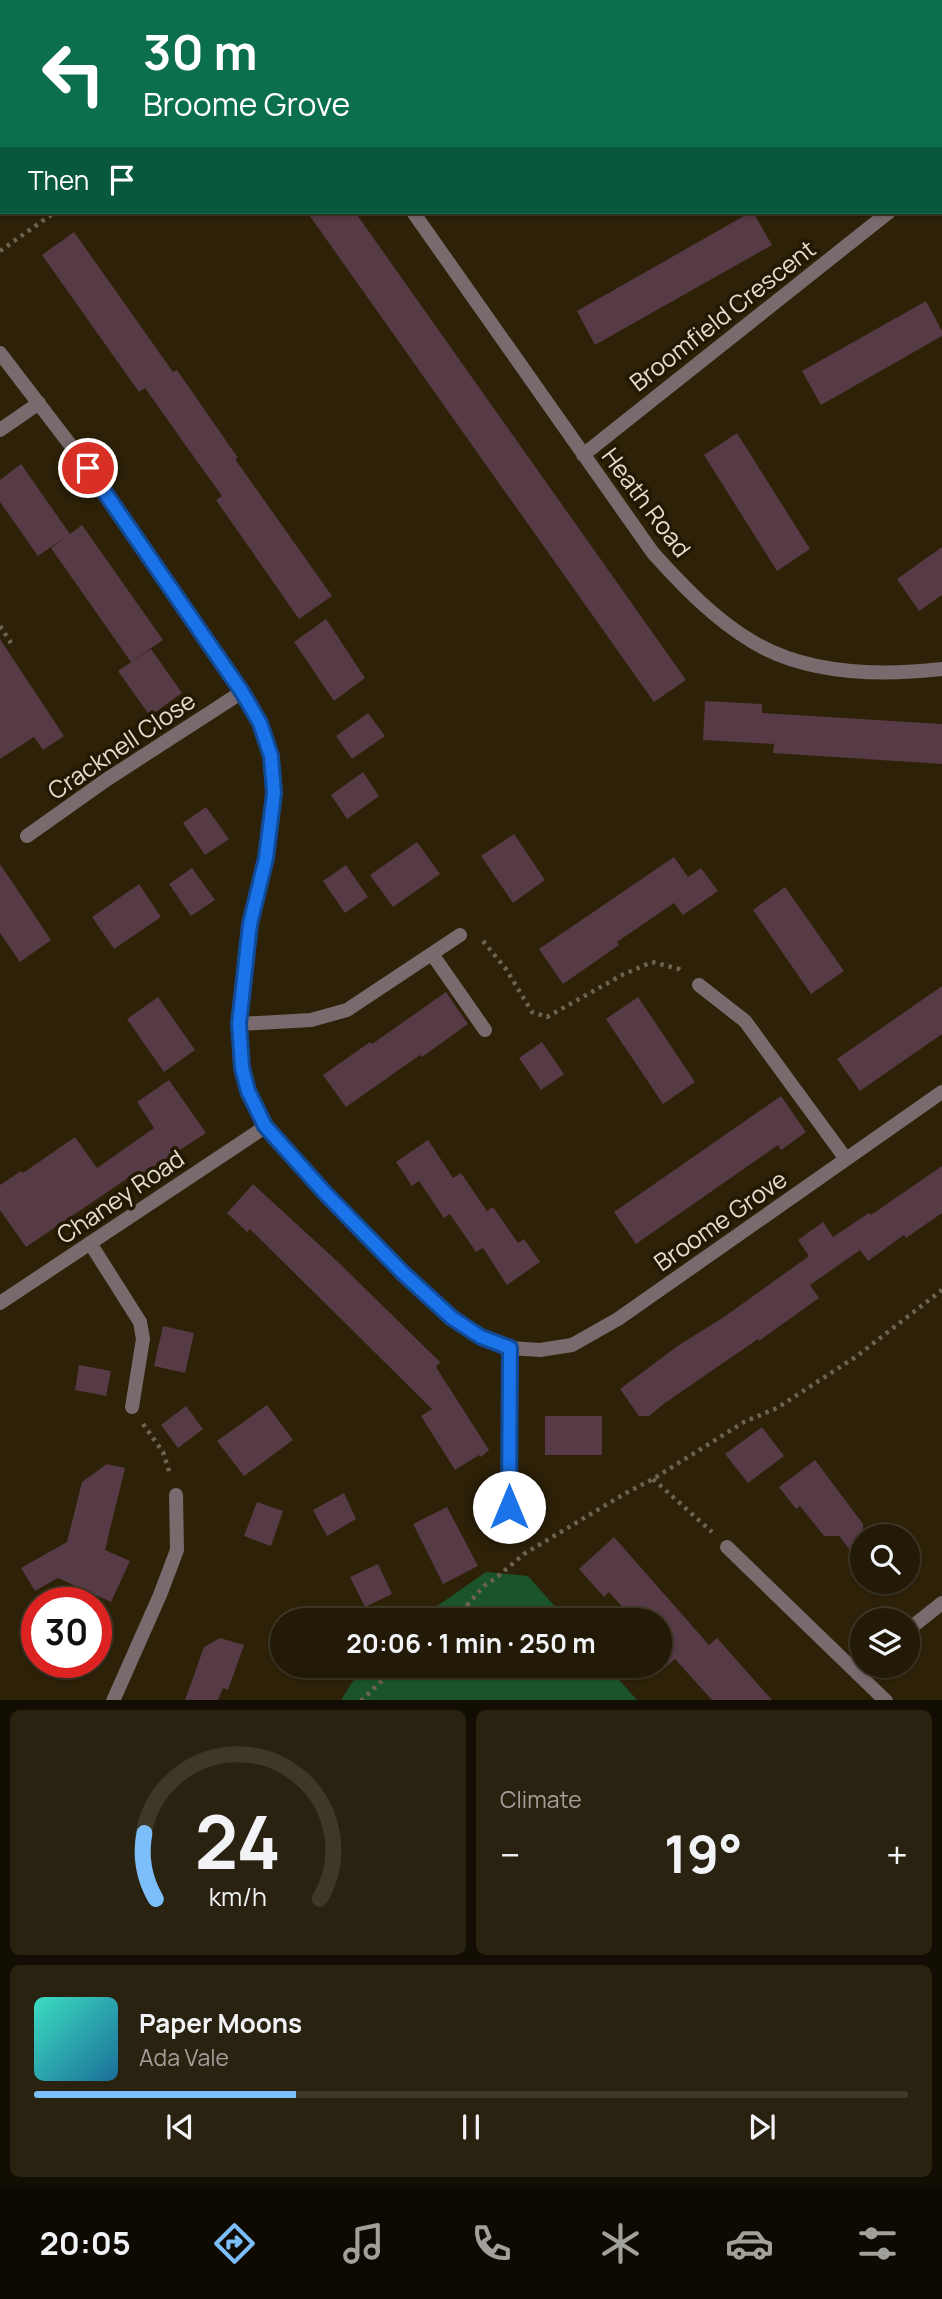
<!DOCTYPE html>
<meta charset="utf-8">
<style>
body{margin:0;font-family:Manrope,sans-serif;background:#2a2210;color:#f1f3f6;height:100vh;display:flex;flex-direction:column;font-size:26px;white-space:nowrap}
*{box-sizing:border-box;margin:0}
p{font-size:23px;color:#a2a09b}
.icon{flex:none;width:38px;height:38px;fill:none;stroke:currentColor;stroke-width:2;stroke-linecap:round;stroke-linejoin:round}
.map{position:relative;height:1700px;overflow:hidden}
.side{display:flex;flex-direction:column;gap:10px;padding:10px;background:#130e03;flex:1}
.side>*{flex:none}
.hud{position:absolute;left:0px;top:0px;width:943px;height:214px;box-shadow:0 2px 5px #0004,0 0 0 2px #3f3828;background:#0b6e4f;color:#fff;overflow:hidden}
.tools{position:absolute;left:850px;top:1524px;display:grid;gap:14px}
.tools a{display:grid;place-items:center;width:70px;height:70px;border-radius:50%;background:#221906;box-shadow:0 2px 5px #0004,0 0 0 2px #3f3828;font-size:35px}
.speed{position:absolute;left:21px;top:1587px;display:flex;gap:14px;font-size:35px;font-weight:700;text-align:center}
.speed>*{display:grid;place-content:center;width:91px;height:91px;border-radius:50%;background:#221906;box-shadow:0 2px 5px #0004,0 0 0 2px #3f3828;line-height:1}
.speed .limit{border:10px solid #d22;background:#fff;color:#111}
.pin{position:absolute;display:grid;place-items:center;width:60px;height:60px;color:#fff;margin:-30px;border:4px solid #fff;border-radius:50%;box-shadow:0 2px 7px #0007}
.me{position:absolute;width:77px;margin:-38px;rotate:0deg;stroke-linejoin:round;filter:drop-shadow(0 0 5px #0008)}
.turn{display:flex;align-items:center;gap:24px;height:147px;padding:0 28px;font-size:32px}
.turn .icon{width:91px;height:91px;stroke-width:2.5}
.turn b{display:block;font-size:49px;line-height:60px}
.then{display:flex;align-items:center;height:66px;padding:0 28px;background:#0003;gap:14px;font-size:26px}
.big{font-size:52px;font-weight:700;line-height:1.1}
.side .widget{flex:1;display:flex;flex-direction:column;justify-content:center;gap:10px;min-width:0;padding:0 24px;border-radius:10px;background:#2a2210}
.side .dial{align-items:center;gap:0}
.dial svg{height:182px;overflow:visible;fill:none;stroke:#3f3828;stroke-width:7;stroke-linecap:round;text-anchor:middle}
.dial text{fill:#f1f3f6;stroke:none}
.song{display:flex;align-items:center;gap:21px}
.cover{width:84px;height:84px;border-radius:10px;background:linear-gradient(135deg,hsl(170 70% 55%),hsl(200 70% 35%))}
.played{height:7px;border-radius:4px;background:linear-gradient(90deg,#7cbef9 30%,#3f3828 30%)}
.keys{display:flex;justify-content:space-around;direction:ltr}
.heat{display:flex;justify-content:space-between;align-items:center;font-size:38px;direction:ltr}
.side .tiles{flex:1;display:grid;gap:10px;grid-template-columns:1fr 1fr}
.widget:last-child{grid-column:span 2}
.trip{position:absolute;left:270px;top:1608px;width:402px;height:70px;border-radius:35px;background:#221906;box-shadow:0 2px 5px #0004,0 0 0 2px #3f3828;font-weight:700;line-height:70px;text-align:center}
.menu{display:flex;height:112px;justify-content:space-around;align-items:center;background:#0e0a02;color:#a2a09b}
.menu .icon{width:49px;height:49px}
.menu .active{color:#7cbef9}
.menu b{font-size:32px;color:#f1f3f6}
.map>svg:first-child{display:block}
.forest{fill:#1b542a}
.building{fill:#563a45}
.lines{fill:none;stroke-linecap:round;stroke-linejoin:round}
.path{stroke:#6e634e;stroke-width:4.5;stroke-dasharray:3.5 5;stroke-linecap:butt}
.service{stroke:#796a6e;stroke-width:14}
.minor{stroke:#796a6e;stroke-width:14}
.route-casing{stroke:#114b97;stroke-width:18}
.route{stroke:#1a73e8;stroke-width:12}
.labels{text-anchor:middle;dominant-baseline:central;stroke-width:7;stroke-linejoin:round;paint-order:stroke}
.street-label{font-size:24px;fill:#e5ddcf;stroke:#231801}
</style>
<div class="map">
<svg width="942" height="1701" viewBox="0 0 942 1701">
<rect width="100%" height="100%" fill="#2d2108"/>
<path class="forest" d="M486,1572L528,1576L567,1620H417Z
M368,1666H607L637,1700H341L355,1678Z"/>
<path class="building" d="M307,212H355L686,680L654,702Z
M751,212H753L772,245L595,345L577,311Z
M74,232L173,372L177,370L238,458L235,459L332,596L299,619L216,500L222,496L191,453L145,388L139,392L42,255Z
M926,301L942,331V336L821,405L802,371Z
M737,433L810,549L777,571L704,455Z
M21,464L70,534L82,525L163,640L131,662L51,548L67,536L38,556L0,502V480Z
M942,547V595L919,611L897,579Z
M326,619L365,678L334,701L294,642Z
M0,639L64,736L43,750L34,737L0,759Z
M151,649L182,693L150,716L118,671Z
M705,701L762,704V713L942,724V764L773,753L774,744L703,740Z
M368,713L385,736L352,759L336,736Z
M363,772L379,796L347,819L331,795Z
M206,807L229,839L205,855L183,823Z
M514,834L545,880L513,903L481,856Z
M417,842L440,874L393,907L370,875Z
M674,857L688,877L701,868L718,891L683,915L674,903L617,942L619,945L563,984L539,949Z
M0,864L51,940L20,962L0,933Z
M346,865L368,897L345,913L323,881Z
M192,868L215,900L191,916L169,884Z
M139,884L161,917L114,949L92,917Z
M785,887L844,971L811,994L753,910Z
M942,986V1034L860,1091L837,1059Z
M446,992L468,1024L422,1057L420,1055L346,1107L323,1075L370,1042L372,1044Z
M158,997L195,1050L164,1072L127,1019Z
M638,997L695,1082L663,1104L606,1019Z
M542,1042L564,1074L541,1090L519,1058Z
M169,1080L206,1133L137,1178L134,1174L26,1247L0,1210V1185L21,1171L23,1173L75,1137L97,1168L154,1128L137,1102Z
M781,1096L806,1132L781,1150L778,1145L636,1244L614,1212Z
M428,1140L453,1178L461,1173L487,1211L493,1207L518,1243L524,1239L540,1262L507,1285L483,1248L476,1252L450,1214L444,1218L419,1181L412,1186L396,1162Z
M942,1166V1213L906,1238L904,1235L868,1261L860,1250L810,1285L819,1298L759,1341L758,1339L665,1403L649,1416H639L620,1389L679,1345L724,1317L809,1256L798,1240L823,1222L833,1237L869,1213L871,1215Z
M253,1184L338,1262L440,1362L436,1367L489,1450L481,1457L479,1455L455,1470L421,1416L432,1409L250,1229L247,1232L227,1213Z
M163,1326L194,1333L185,1373L154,1366Z
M79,1365L111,1371L106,1396L75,1390Z
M267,1405L293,1440L244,1476L217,1441Z
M186,1406L203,1429L178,1448L161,1425Z
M545,1416H602V1455H545Z
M762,1427L784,1456L748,1483L725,1454Z
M815,1460L863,1524V1567L839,1536H824L800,1506L796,1509L779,1487Z
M107,1464L125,1468L105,1550L130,1561L111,1602L58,1578L35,1591L21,1568L67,1542L82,1482Z
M344,1493L356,1519L327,1536L313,1510Z
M257,1502L283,1511L271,1546L244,1536Z
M447,1507L478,1566L443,1584L413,1524Z
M614,1537L709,1645L717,1638L772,1700H712L675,1659L660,1672V1620H634L609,1592L604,1597L579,1569Z
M378,1564L392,1594L365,1607L350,1577Z
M220,1638L244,1645L228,1690L223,1688L218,1700H185L204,1647Z"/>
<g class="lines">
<path class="path" d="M0,251L55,212
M0,626L11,643
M483,941L506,969L532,1012L547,1017L622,975L652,962L679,969L683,972
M143,1424L163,1452L170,1474
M653,1479L712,1532
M449,1618H461L467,1611L468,1604
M446,1620L468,1604L484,1586L497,1577L524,1554L626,1493L653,1479L744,1422L777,1408L857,1356L942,1290
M361,1701L397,1666"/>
<path class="service" d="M90,1243L140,1322L143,1339L132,1407"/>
<path class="minor" d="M314,0V2
M861,0L862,2
M942,128V129
M413,212L653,553C683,586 714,619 753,642C808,675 880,676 942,669
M0,353L88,468L242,692L260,723L271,756L274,793L266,858L250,924L239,1024L242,1068L248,1091L265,1127L325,1193L403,1273L452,1318L481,1337L510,1348L540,1350L572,1345L618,1319L942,1092
M0,430L39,403
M583,455L889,212
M27,836L106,780L242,692
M432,954L485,1030
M699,985L745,1021L846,1159
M239,1024L311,1020L347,1010L460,935
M0,1303L265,1127
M509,1534L510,1348
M727,1547L886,1701
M908,1630L942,1603
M113,1701L160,1595L177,1550L176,1495"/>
</g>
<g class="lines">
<defs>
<path id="route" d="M88,468L242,692L260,723L271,756L274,793L266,858L250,924L239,1024L242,1068L248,1091L265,1126L325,1193L403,1273L452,1318L481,1337L510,1348L509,1507"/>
</defs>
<use href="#route" class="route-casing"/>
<use href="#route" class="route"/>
</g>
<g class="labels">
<g class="street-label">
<text transform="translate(722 315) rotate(-38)">Broomfield Crescent</text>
<text transform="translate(647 502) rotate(53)">Heath Road</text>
<text transform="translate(121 745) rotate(-34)">Cracknell Close</text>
<text transform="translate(120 1196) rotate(-34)">Chaney Road</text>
<text transform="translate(720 1220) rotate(-35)">Broome Grove</text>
</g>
</g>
</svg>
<div class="tools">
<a><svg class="icon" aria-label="search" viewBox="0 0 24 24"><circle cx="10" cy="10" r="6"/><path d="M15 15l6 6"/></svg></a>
<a><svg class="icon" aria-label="layers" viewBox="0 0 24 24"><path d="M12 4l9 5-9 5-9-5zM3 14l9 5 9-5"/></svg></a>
</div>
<div class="speed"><div class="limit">30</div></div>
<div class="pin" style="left:88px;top:468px;background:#d93025"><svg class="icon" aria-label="arrive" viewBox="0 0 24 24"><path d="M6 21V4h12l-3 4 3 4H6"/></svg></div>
<svg class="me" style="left:509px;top:1507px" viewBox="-20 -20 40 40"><circle r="19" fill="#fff"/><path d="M0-13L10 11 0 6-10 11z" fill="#1a73e8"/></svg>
<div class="trip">20:06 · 1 min · 250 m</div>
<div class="hud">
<div class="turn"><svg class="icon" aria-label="left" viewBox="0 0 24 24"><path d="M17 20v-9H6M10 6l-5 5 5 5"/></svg><div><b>30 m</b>Broome Grove</div></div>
<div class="then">Then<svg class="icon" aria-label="arrive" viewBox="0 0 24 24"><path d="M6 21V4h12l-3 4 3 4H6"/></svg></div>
</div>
</div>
<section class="side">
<div class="tiles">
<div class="widget dial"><svg viewBox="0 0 100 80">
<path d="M14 69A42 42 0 1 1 86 69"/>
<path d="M14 69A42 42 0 0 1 9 40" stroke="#7cbef9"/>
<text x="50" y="56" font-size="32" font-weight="700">24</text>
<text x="50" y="72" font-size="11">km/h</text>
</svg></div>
<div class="widget"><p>Climate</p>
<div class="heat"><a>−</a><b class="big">19°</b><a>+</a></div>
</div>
<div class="widget">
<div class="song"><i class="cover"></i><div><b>Paper Moons</b><p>Ada Vale</p></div></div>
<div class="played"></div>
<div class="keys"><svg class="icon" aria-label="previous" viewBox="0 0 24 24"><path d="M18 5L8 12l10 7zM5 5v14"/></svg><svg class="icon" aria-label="pause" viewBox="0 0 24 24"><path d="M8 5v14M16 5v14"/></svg><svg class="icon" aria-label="next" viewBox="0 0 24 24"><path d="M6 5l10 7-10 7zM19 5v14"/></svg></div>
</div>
</div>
</section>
<nav class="menu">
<b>20:05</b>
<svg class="icon active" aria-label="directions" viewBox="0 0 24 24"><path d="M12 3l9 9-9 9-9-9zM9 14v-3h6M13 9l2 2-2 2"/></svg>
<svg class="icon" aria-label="music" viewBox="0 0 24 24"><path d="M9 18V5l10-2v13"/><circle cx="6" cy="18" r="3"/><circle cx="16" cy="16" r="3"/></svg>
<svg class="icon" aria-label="phone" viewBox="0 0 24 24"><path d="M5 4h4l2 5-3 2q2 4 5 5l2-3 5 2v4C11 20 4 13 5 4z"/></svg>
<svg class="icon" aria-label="climate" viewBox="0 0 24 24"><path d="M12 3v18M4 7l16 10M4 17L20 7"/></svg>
<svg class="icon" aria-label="car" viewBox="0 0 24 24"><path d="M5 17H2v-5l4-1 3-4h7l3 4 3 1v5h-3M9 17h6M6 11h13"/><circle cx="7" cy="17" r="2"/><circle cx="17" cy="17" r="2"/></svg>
<svg class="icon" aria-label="filters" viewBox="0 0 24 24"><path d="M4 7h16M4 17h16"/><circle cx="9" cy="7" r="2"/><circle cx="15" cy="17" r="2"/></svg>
</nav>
